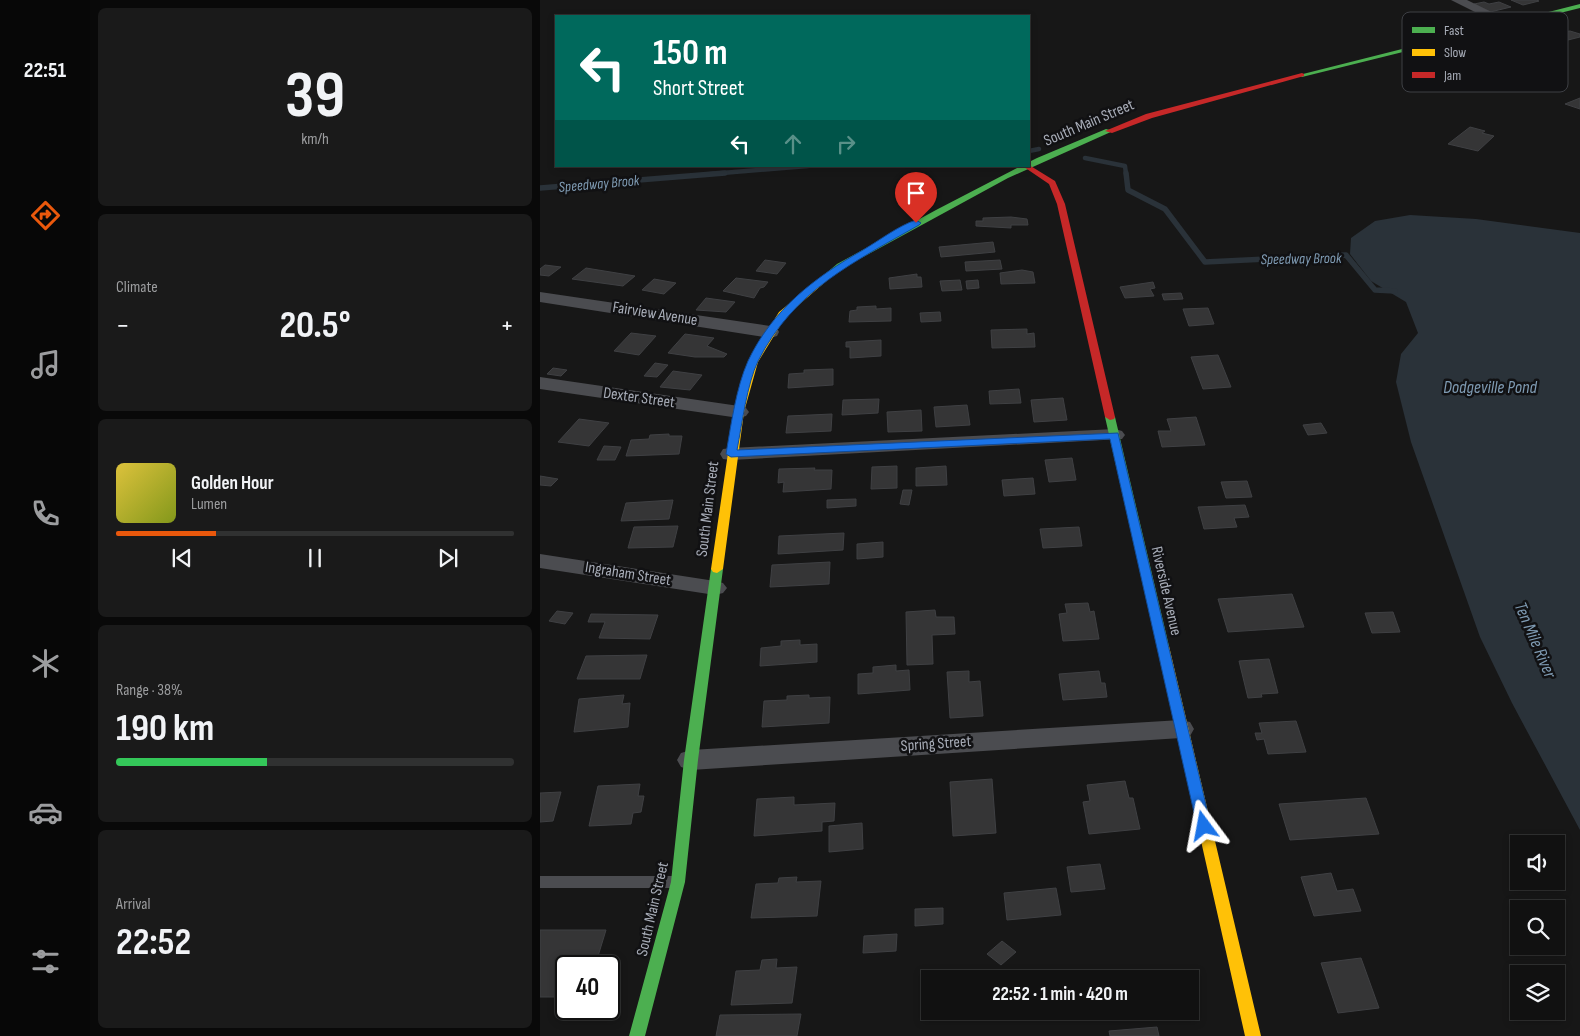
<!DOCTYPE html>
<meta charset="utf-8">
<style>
body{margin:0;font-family:"Sofia Sans Condensed",sans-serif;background:#1a1a1a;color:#f1f3f6;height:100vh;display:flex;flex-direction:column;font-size:19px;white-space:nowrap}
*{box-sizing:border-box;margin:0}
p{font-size:16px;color:#9c9d9f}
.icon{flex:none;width:28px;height:28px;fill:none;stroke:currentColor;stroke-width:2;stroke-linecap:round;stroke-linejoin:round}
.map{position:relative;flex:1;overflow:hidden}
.side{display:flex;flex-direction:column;gap:8px;padding:8px;background:#090909;width:450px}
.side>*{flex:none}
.hud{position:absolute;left:15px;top:15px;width:475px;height:152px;border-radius:0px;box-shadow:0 2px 8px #0003,0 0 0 1px #303131;background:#00695c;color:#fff;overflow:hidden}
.controls{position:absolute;left:970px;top:835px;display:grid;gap:10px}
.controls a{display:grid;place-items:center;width:55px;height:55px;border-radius:0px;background:#111;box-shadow:0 2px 8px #0003,0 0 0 1px #303131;font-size:25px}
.speed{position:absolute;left:15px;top:955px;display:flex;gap:10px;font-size:25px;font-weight:700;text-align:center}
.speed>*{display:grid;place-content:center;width:65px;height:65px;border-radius:50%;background:#111;box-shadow:0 2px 8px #0003,0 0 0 1px #303131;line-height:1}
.speed .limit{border:2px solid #111;border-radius:8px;background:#fff;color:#111}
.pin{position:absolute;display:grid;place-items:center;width:42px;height:42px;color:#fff;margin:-51px -21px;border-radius:50% 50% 50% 0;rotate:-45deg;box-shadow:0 0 5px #0007}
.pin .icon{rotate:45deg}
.me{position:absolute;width:55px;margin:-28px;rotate:347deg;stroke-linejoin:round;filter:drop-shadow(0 0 4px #0008)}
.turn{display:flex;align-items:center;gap:18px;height:105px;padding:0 15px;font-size:22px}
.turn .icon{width:65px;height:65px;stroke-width:2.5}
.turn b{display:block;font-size:35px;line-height:42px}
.lanes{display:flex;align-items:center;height:48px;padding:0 15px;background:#0003;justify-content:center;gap:25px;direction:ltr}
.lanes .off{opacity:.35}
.big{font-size:38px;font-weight:700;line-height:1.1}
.side .tile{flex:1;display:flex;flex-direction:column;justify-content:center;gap:8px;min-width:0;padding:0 18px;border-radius:8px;background:#1a1a1a}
.side .dial{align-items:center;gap:0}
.dial b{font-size:65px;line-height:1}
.song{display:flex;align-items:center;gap:15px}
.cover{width:60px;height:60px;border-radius:8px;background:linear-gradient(135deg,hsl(50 70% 55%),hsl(70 70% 35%))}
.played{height:5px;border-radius:2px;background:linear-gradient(90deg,#ea580c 25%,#303131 25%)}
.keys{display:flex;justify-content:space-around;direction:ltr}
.heat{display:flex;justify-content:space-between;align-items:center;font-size:28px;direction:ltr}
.charge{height:8px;border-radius:4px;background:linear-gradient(90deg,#34c759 38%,#303131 0)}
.trip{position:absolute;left:381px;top:970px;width:278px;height:50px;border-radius:0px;background:#111;box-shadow:0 2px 8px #0003,0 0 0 1px #303131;font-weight:700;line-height:50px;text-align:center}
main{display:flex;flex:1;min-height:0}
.tab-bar{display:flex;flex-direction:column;width:90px;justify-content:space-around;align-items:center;background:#070707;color:#9c9d9f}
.tab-bar .icon{width:35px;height:35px}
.tab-bar .current{color:#ea580c}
.tab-bar b{font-size:22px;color:#f1f3f6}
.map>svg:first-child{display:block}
.water{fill:#2a3239}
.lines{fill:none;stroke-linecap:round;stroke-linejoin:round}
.stream-far1{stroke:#2a3239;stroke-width:4.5}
.stream{stroke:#2a3239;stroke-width:5.5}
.building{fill:#353536;stroke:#3f4043}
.lane{fill:#4b4c50;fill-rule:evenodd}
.street{fill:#4b4c50;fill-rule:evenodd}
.fast{fill:#4caf50;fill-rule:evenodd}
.slow{fill:#ffc107;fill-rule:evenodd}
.jam{fill:#c62828;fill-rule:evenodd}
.route{fill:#1a73e8;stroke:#114b97}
.labels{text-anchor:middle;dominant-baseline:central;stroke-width:5;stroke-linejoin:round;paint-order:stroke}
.far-water-label{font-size:15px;font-style:italic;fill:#7f9bb3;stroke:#111113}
.street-label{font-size:16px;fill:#a8adb8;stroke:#111113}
.water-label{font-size:18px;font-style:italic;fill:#7f9bb3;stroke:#111113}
.key{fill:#111113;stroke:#3e4045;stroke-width:1}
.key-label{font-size:14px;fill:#a8adb8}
</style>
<main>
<nav class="tab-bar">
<b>22:51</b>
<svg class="icon current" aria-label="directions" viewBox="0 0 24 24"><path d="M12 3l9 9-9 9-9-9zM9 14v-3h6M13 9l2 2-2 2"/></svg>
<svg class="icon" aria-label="music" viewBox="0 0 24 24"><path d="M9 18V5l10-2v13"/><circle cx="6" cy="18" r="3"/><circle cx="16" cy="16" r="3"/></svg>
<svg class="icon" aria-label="phone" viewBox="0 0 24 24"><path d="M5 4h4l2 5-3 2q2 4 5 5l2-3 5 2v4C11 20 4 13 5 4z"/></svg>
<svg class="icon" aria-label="climate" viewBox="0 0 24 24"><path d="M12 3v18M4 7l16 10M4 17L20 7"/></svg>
<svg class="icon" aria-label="car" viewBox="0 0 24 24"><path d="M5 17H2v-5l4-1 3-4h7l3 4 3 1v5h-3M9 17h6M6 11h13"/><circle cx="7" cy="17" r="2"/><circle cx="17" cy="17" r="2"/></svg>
<svg class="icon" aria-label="filters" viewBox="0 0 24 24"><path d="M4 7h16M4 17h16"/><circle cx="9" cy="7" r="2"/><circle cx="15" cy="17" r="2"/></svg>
</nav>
<section class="side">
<div class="tile dial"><b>39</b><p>km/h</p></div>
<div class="tile"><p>Climate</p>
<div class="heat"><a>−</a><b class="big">20.5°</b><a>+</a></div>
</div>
<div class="tile">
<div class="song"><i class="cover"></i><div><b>Golden Hour</b><p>Lumen</p></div></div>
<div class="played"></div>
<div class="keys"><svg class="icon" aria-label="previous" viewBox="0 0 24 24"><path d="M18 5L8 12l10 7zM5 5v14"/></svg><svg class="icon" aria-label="pause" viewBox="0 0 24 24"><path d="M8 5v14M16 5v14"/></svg><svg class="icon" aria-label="next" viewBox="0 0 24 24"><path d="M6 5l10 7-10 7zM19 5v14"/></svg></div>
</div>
<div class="tile"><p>Range · 38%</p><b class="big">190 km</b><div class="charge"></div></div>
<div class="tile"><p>Arrival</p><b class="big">22:52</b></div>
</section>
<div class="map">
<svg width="1040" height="1036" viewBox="0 0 1040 1036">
<rect width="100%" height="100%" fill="#171717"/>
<path class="water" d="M870,215L936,219L1040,233V830L972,703L940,637L871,442L856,382L861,354L878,333L866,302L831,281L810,254L811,238L835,221Z"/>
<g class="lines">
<path class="stream-far1" d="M489,151L499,149
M545,158L585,166L586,174
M170,174L268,166"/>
<path class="stream" d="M586,173L588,190L625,209L665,262L806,255L835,290L855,291
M0,188L185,173"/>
</g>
<path class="building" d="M971,0H996L999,1L983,5Z
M944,2L949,4L959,2L971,7L950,12L934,4Z
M1030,31L1040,34V37L1020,42L1014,40L1004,42L990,37Z
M1040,98V109L1025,104Z
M930,127L945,131L942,133L954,136L938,151L908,144Z
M471,217L487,219L488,225H471V228L436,226V221H443V218Z
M453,242L455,252L401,257L399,247Z
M225,260L246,263L237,274L216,271Z
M460,260L462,269L426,271L425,262Z
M5,265L21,267L9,276L0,275V269Z
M46,268L95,276L83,286L32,279Z
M482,270L493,272L495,283L461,284L460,273Z
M377,274V277H381L382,287L350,289L349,278Z
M196,278L228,282L224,287L220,288L214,298L183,291Z
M114,279L136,283L124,294L102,290Z
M420,280L422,290L402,291L400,281Z
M438,280L439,288L427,289L426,281Z
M613,282L615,288L610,289L614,296L585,298L580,287Z
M641,293L643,299L624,300L622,294Z
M166,298L195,302L186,312L156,310Z
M336,306V309L351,308V321L309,322L310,311L317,310V307Z
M668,308L674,324L649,326L643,309Z
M400,312L401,321L381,322L380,313Z
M487,329V334L494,333L495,347L452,348L451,330Z
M91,333L116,336L99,355L74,351Z
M145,334L174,338L167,346L187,354L184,357H155L128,353Z
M341,340V356L310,358V347H306V342Z
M678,355L691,387L663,389L651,357Z
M115,363L128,365L117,377L104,376Z
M13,368L27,370L21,376L7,374Z
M293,369V385L248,388L249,374L264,373V370Z
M133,371L162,375L150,390L120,387Z
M479,389L481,403L450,404L449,391Z
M523,398L527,420L494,422L491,400Z
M339,399L338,413L302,415L303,400Z
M427,405L430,425L396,427L394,407Z
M381,410L382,431L348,432L347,412Z
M292,414L291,431L246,433L248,416Z
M656,417L665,445L622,447L618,431H631L627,419Z
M39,419L69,423L49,446L18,442Z
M781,423L787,433L768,435L763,425Z
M129,434V436H142L139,454L86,456L91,440L109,439L110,435Z
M64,446L81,447L75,460H57Z
M532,458L536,480L509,482L505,460Z
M357,466V488L331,489L332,467Z
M406,466L407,485L376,486V468Z
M275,468L274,470H292L291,489L243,492L244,482L238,483L239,469Z
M0,476L18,479L11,486L0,485Z
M493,478L495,494L464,496L462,480Z
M707,481L712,497L686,498L681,482Z
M363,490H372L369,505L360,504Z
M316,499V506L287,508V500Z
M133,500L129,519L81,521L86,503Z
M705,505L709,517L694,518L697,527L664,529L658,507Z
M138,526L133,547L88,548L94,527Z
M539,527L542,546L503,548L500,529Z
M304,533L303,550L238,554L239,536Z
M343,542V557L317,559V544Z
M290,562L289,584L230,587L232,565Z
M752,594L764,627L688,632L678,599Z
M548,603L550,612L554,611L559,639L523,641L519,614L527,613L525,604Z
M395,610L396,617H414L415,634L392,635L393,664L367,665L366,612Z
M17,611L33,613L25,624L9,621Z
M853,612L860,632L832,633L825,613Z
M51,614L118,615L110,639L59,638L65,622H48Z
M260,640V645L277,644V662L220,666L221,648L241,646V641Z
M107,655L100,679H37L46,656Z
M729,659L738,693L721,694L722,697L708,698L699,661Z
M356,665V671L369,670L370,690L318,694V674L333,673V667Z
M429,671V682L440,681L443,716L410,718L407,672Z
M559,671L561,683H565L567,697L523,700L519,674Z
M84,695L82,704L90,703L88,727L34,732L39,699Z
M269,695V698L290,697L289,723L222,727L224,701L247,700V696Z
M756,721L766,752L728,754L724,739L717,740L715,733H722L719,723Z
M452,779L456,833L413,836L410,782Z
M585,781L589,798H593L600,829L549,834L543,802L550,801L547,785Z
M100,784L98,796H104L101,812L93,813L91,824L49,826L58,786Z
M21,792L13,821L0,822V793Z
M254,797V805L295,803L294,821L282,822V831L214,836L217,799Z
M826,798L839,834L750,840L739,804Z
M322,823L323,849L289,852V826Z
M560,864L565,889L531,892L527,867Z
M791,873L797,891L813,889L821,911L774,916L761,877Z
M257,877L256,882L281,881L277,916L211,918L216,884L238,883L239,878Z
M516,888L521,915L467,920L464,893Z
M403,908V924L375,926V909Z
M0,930H66L55,966H26V997H0Z
M357,934L356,951L323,953L324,936Z
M462,941L476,952L461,965L447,954Z
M821,958L839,1008L798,1013L781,963Z
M237,959L236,968L257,967L252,1003L191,1005L196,971L220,970L222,960Z
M261,1014L257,1036H176L180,1015Z
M617,1027L619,1036H570L569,1031Z"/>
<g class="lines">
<path class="lane" d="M0,876H134L139,878L141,882L139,886L134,888H0Z"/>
<path class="street" d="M911,0H927L976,24L970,28L965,27Z
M0,292L230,326L237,328L239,332L237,336L230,338L0,302Z
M0,377L199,406L206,408L209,412L206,416L199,418L0,389Z
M575,429L582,431L585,435L582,439L191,460L183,459L180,454L183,449L191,448Z
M0,554L175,581L183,583L187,588L183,593L175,595L0,568Z
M641,720L650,722L654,729L650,736L641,738L151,770L141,767L137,760L141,753L151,750Z"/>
<path class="fast" d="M1040,4V8L762,77L759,75Z
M566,129L573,131L468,178L303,268L288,278L284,275L297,264L396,210L481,166H489V162L497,158Z
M570,414L575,417L629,646L627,649H619L617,646L565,417Z
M177,565L183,569L158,760L145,882L105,1036H89L131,882L144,760L171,569Z"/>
<path class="slow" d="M288,272L292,275L291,277L246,316L218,362L204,412L183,569L177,573L173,572L171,569L194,412L208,362L239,312Z
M623,642L627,643L629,646L721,1036H705L617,646L619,643Z"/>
<path class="jam" d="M762,73L764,74V76L612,118L572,133L565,131L606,114Z
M489,165L515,181L525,204L575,417L574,419L570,420L565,417L517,204L509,184L484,167Z"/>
</g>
<path class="route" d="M376,220L381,223L379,225C314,262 254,290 218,361C207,384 202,424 197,450L578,433L671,826L669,829H659L657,826L570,439L191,457L186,454C191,425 196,388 208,361C232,310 275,277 323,250C340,240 358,226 376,220Z"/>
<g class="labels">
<g class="far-water-label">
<text transform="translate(59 184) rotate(-5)">Speedway Brook</text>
<text transform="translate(761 259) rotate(-1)">Speedway Brook</text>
</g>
<g class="street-label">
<text transform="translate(549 123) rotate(-23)">South Main Street</text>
<text transform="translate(115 314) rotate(9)">Fairview Avenue</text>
<text transform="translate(99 398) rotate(8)">Dexter Street</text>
<text transform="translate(168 509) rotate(-83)">South Main Street</text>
<text transform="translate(88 574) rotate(9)">Ingraham Street</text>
<text transform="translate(626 591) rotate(77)">Riverside Avenue</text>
<text transform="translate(396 744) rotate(-4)">Spring Street</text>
<text transform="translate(113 909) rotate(-77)">South Main Street</text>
</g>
<g class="water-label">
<text x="950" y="387">Dodgeville Pond</text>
<text transform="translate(995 640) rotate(67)">Ten Mile River</text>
</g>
</g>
<rect x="862" y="12" width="166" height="80" rx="8" class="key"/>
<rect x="872" y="27" width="23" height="6" fill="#4caf50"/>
<rect x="872" y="49" width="23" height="7" fill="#ffc107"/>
<rect x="872" y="72" width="23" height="6" fill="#c62828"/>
<g class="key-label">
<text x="904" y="35">Fast</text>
<text x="904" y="57">Slow</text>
<text x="904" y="80">Jam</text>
</g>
</svg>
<div class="controls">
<a><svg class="icon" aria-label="sound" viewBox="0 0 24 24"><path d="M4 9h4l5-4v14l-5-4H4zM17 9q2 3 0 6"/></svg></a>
<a><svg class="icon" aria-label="search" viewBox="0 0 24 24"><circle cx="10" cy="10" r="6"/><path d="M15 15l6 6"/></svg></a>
<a><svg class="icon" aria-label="layers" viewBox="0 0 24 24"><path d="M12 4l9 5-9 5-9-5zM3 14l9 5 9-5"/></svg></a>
</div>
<div class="speed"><div class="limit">40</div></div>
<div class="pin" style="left:376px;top:223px;background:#d93025"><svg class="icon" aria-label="arrive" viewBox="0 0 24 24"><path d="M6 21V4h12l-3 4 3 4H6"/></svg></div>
<svg class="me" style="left:664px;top:826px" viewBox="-20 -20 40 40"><path d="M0-17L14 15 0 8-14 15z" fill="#1a73e8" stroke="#fff" stroke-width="4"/></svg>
<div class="trip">22:52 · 1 min · 420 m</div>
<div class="hud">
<div class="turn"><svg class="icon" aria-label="left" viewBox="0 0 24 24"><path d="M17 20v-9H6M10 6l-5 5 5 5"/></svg><div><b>150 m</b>Short Street</div></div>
<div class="lanes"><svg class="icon" aria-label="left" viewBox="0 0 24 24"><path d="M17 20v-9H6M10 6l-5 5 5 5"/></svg><svg class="icon off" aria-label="ahead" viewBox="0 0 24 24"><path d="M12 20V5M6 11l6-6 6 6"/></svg><svg class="icon off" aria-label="right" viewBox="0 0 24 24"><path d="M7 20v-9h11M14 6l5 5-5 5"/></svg></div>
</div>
</div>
</main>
